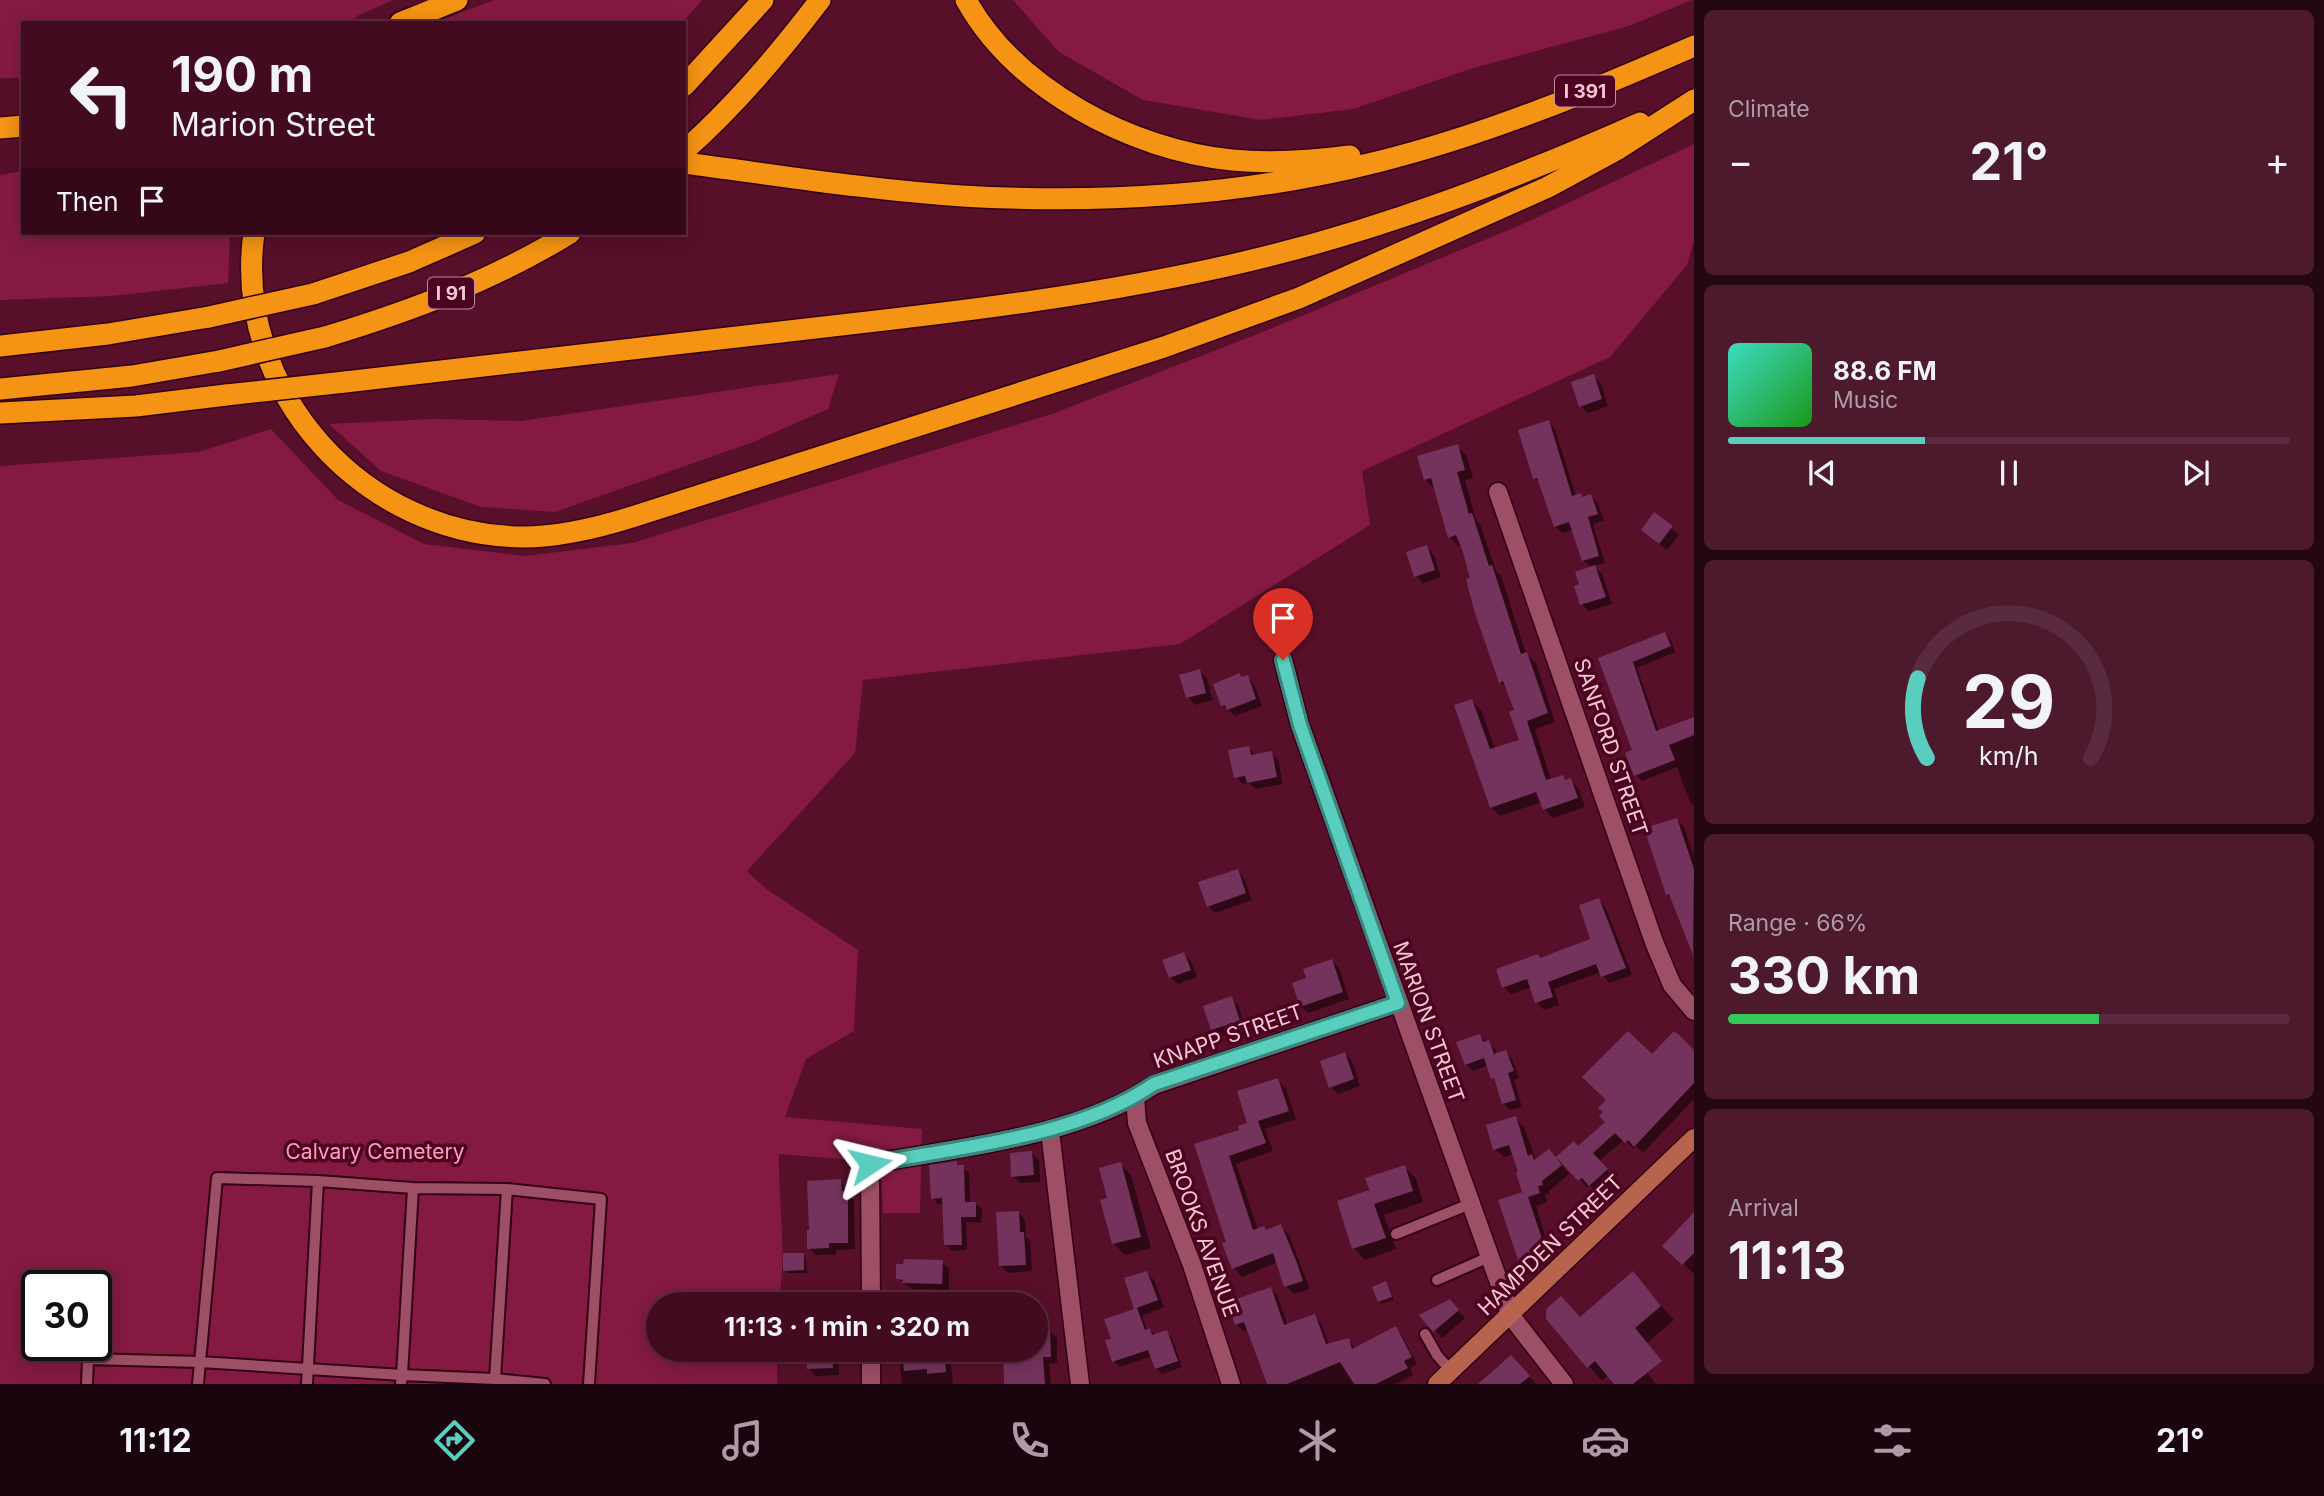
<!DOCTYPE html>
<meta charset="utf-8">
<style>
body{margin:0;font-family:Inter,sans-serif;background:#4c192d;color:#f1f3f6;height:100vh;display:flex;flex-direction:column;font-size:26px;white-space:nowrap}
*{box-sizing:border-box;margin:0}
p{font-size:23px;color:#ae9ba5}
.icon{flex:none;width:38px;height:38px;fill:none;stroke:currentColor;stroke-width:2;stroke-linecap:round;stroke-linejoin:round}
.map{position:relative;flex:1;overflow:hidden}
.details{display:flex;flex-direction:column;gap:10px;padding:10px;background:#240612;width:630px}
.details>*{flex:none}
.top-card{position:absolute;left:21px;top:21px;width:665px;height:214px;border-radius:0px;box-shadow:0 4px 18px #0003,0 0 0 2px #5a2b3e;background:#420b20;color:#f1f3f6;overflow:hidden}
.speed{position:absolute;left:21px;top:1270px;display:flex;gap:14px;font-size:35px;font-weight:700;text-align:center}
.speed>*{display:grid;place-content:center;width:91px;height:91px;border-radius:50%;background:#420b20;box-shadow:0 4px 18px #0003,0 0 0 2px #5a2b3e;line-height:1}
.speed .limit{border:4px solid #111;border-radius:10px;background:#fff;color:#111}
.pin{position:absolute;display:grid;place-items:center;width:60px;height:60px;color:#fff;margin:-72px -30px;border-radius:50% 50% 50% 0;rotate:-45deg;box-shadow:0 0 7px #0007}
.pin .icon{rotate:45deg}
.me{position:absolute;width:77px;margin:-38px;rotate:80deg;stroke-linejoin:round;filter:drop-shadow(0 0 5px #0008)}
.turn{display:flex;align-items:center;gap:24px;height:147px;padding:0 35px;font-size:32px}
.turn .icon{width:91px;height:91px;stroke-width:2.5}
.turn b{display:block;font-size:49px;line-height:60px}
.then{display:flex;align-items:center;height:66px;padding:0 35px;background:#0003;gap:14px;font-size:26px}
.big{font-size:52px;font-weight:700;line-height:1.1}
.details .widget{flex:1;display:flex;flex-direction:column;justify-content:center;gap:10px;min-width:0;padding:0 24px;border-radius:10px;background:#4c192d}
.details .dial{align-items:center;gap:0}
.dial svg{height:182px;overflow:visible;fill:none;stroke:#5a2b3e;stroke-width:7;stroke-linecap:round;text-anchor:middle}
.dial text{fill:#f1f3f6;stroke:none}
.song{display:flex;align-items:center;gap:21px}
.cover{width:84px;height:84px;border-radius:10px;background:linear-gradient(135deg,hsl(170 70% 55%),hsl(120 70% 35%))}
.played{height:7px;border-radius:4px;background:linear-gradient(90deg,#59cebf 35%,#5a2b3e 35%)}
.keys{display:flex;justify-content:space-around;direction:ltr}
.heat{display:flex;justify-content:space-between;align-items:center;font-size:38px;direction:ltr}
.charge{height:10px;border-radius:5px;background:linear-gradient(90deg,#34c759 66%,#5a2b3e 0)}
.trip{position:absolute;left:646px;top:1292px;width:402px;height:70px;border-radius:35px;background:#420b20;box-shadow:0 4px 18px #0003,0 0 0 2px #5a2b3e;font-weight:700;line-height:70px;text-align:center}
.menu{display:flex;height:112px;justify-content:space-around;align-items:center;background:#1a040d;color:#ae9ba5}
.menu .icon{width:49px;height:49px}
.menu .selected{color:#59cebf}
.menu b{font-size:32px;color:#f1f3f6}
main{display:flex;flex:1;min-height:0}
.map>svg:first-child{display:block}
.green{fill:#841a42;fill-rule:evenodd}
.shadow{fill:#0007}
.building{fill:#74335c}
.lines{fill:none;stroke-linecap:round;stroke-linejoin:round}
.lane-casing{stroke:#340014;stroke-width:14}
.street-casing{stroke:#340014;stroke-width:21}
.secondary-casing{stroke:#340014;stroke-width:21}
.highway-casing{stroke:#340014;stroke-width:24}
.lane{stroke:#9d4f65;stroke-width:10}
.street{stroke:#9d4f65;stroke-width:18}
.secondary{stroke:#b7634d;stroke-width:18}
.highway{stroke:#f49314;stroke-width:21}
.highway-bridge-casing{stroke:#340014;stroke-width:24;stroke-linecap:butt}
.highway-bridge{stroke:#f49314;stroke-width:21}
.route-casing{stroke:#3a867c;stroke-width:18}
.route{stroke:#59cebf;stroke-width:12}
.labels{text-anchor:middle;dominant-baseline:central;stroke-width:7;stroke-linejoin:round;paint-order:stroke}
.shield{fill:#4c0220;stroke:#c28d9c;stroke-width:2}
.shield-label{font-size:19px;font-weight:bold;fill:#f5c8d1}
.street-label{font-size:21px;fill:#f5c8d1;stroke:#4c0220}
.park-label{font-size:21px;fill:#fda1b8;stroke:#4c0220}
</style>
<main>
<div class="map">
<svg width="1694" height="1384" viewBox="0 0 1694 1384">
<rect width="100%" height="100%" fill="#580f2a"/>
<path class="green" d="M0,0H393L359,15L350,23H23V78H0Z
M494,0H702L682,23H434Z
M1013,0H1692L1629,26L1473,68L1353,109L1261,120L1143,100L1059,52Z
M1694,144V240L1687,265L1610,357L1362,471L1370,525L1180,644L863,680L855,753L747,871L765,888L858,950L854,1031L806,1059L785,1117L922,1129L920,1213H883L880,1153L854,1160L779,1154C778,1203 788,1254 778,1304H658V1349H777V1384H0V466L199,452L271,429L338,500L424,544L525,556L632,543L1052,414L1265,331L1523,224ZM37,1286H96V1346H37Z
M23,171V233H230L228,283L112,296L0,300V175Z
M839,374L828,409L753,442L555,512L481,507L381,471L329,424L434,419L522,421Z"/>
<path class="shadow" d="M1593,376L1601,384L1608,406L1588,413L1581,406Z
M1548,422L1555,429L1576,497L1583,498L1591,496L1598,503L1604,521L1593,524L1605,563L1593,566L1602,574L1612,604L1589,611L1581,604V585L1592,568L1583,560L1572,530L1562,533L1555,526L1540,483L1535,478Z
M1457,446L1466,455L1473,478L1465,480L1476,520L1480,524L1496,571L1501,576L1526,654L1536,663L1555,722L1535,729L1551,780L1562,777L1567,781L1570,780L1579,789L1585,807L1553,818L1544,809L1542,802L1500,816L1491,807L1472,701L1481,710L1495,749L1521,741L1516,711L1508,690L1500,682L1462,545L1458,546L1450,537L1434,488L1425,479Z
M1671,528L1679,535L1667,550L1650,537Z
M1426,547L1434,555L1441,577L1423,583L1416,576Z
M1665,634L1671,640L1675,652L1637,668L1659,731L1694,719V805L1690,802L1677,767L1642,781L1636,775L1634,751L1600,659Z
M1199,671L1207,678L1213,700L1195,705L1188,697Z
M1240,675L1242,678L1247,677L1254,684L1262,706L1235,716L1223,705Z
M1248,748L1257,756L1271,753L1278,760L1283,784L1256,789L1249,783L1243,784L1236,777Z
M1676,820L1684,827L1694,857V950L1674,900L1667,894Z
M1237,871L1244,878L1252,900L1215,913L1208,906Z
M1599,900L1606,908L1632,975L1609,983L1601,972L1554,989L1559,1005L1544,1010L1537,1002L1532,987L1511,994L1504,987L1541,960L1592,940Z
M1184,954L1191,961L1197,977L1178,984L1170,977Z
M1332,961L1339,968L1349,999L1308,1013L1301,1006L1308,979Z
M1231,998L1238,1005L1246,1028L1220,1037L1213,1030L1205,1008Z
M1479,1036L1495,1049L1497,1055L1505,1052L1512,1059L1519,1078L1514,1080L1522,1107L1510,1110L1503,1103L1497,1082L1493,1078L1489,1065L1473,1071L1466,1064Z
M1694,1053V1099L1643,1153L1636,1146L1634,1149L1624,1140L1599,1161L1614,1178L1598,1193L1590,1185L1587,1187L1564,1163L1562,1165L1569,1174L1549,1191L1550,1193L1545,1195L1547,1202L1536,1206L1551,1255L1531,1276L1522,1268L1500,1201L1526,1193L1521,1173L1514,1154L1504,1157L1495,1149L1515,1118L1524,1127L1536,1161L1557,1159L1574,1143L1578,1148L1607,1122L1652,1057Z
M1345,1054L1352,1061L1360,1086L1338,1094L1331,1087Z
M1278,1080L1286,1089L1296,1119L1265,1129L1273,1151L1236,1164L1258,1230L1264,1228L1268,1231L1280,1226L1289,1235L1310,1289L1294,1294L1286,1286L1278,1262L1242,1277L1234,1268L1228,1243L1196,1145L1242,1131L1249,1125Z
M1032,1153L1039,1160L1040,1182L1020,1183L1013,1176Z
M956,1163L969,1173L970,1204H976L982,1209L981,1223L966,1222L967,1250L952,1251L946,1245L944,1204H938L933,1198Z
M1120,1164L1131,1175L1151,1248L1125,1255L1114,1244L1110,1200Z
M1404,1167L1416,1178L1423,1202L1384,1215L1396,1249L1365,1260L1354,1248L1369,1192L1373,1197Z
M840,1181L854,1200L855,1249L836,1250V1255H816L809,1248Z
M1018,1212L1025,1220L1026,1237L1030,1241L1032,1271L1008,1273L1001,1266Z
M1694,1215V1274L1664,1246Z
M803,1255L806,1258L807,1273H788L785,1270Z
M942,1262L949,1269V1290L912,1289L898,1279Z
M1147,1273L1154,1280L1164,1307L1142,1316L1148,1331L1150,1330L1155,1336L1166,1332L1172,1338L1182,1367L1162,1374L1156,1368L1152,1356L1120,1367L1114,1361L1113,1340L1137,1310L1135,1308Z
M1633,1274L1674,1320L1647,1343L1639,1362L1656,1384H1616L1608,1375L1602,1381L1548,1319L1581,1318Z
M1386,1283L1394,1300L1382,1304L1379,1301Z
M1271,1289L1277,1295L1288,1325L1314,1316L1321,1323L1329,1345L1348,1340L1356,1349L1396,1328L1402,1335L1417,1364L1410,1368L1413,1375L1395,1384H1275L1248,1329L1243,1331L1236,1324Z
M1457,1309L1465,1318L1442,1338L1421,1315Z
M1050,1331L1057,1338V1363L1049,1364L1051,1384H1006L1036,1349V1332Z
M808,1349H838L839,1375L816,1376L808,1368Z
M929,1349H944L950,1355L953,1384H902L899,1352Z
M1519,1365L1536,1384H1482Z"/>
<path class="building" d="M1594,374L1602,399L1579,407L1571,382Z
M1549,420L1572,496L1581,493L1582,497L1591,494L1598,514L1588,517L1599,556L1582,561L1569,522L1554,527L1537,478L1533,479L1518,430Z
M1458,444L1465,470L1457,472L1469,514L1472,513L1489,566L1492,565L1521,654L1527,652L1548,713L1527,721L1546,780L1563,775L1565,780L1571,778L1578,798L1543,810L1536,792L1490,808L1454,705L1472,699L1490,749L1519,740L1509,712L1514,710L1503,681L1499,683L1474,610L1466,579L1470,578L1462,549L1456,535L1448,538L1431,478L1424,480L1417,456Z
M1654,512L1673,526L1659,544L1641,530Z
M1427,545L1435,570L1414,577L1406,552Z
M1595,565L1606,597L1580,605L1574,586L1579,584L1575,572Z
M1665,632L1671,646L1633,662L1656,731L1694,717V735L1669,745L1675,760L1634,776L1625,753L1632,750L1598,658Z
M1200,669L1206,693L1186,698L1179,675Z
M1240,673L1241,677L1248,675L1256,699L1227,710L1225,705L1221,706L1213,684Z
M1249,746L1251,755L1272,751L1277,777L1247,783L1245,776L1234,778L1228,750Z
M1677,818L1694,869L1693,955L1669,894L1666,895L1646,834L1653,832L1651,826Z
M1238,869L1246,893L1207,907L1198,882Z
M1599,898L1626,968L1601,977L1596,964L1548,982L1553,997L1535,1003L1527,979L1502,988L1496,969L1538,954L1540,958L1590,939L1579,905Z
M1184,952L1191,970L1169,978L1162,960Z
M1332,959L1343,992L1300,1007L1292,983L1306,978L1303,969Z
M1232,996L1240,1021L1211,1030L1203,1006Z
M1628,1031L1652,1054L1673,1032L1677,1033L1694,1050V1083L1634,1147L1628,1140L1625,1143L1615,1133L1593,1153L1608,1169L1589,1186L1582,1178L1578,1181L1556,1157L1574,1141L1578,1146L1605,1122L1599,1116L1603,1112L1598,1108L1606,1100L1582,1077Z
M1480,1034L1483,1042L1489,1040L1494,1054L1506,1050L1514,1071L1508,1073L1516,1100L1502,1104L1494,1078L1491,1079L1484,1058L1465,1065L1456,1042Z
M1345,1052L1354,1079L1329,1088L1320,1061Z
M1278,1078L1289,1111L1258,1121L1266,1143L1229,1156L1253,1230L1264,1226L1266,1230L1281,1224L1297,1263L1303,1281L1284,1287L1273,1253L1232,1269L1222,1243L1226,1242L1194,1144L1239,1130L1238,1126L1247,1123L1237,1091Z
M1516,1116L1528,1156L1532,1154L1534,1160L1549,1149L1562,1165L1542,1181L1543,1185L1538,1186L1540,1193L1528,1197L1544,1245L1521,1269L1498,1200L1526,1191L1522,1192L1516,1173L1518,1172L1509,1145L1493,1150L1486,1125Z
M1032,1151L1034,1175L1011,1177L1010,1153Z
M957,1161V1165H964L965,1202H976V1217H961L962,1245H944L942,1198L931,1199L929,1165Z
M1121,1162L1141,1237L1112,1244L1100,1200L1107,1198L1099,1168Z
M1405,1165L1413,1191L1374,1204L1386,1238L1352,1249L1337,1201L1369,1190L1372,1197L1365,1178Z
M841,1179L842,1191H848V1243H829V1248L807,1249V1230H809L807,1181Z
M1019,1211L1020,1232H1024L1026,1265L999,1266L996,1212Z
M1694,1212V1253L1682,1265L1662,1246Z
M783,1253H804V1270L783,1271Z
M904,1259L943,1260L942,1284L902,1283L903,1280L896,1279V1264H903Z
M1147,1271L1158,1300L1134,1309L1124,1278Z
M1633,1271L1661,1306L1635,1328L1662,1361L1633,1384H1614L1595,1361L1587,1368L1546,1319V1313L1547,1308L1561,1296L1580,1317Z
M1386,1281L1392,1297L1378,1302L1372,1287Z
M1271,1287L1284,1325L1315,1314L1326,1344L1349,1338L1352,1349L1396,1326L1412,1357L1404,1361L1408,1368L1376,1384H1354L1340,1362L1287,1384H1267L1244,1322L1235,1325L1230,1311L1236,1309L1233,1300Z
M1450,1299L1459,1310L1433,1332L1419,1315Z
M1137,1308L1145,1330L1150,1328L1152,1335L1167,1330L1178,1361L1155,1369L1148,1350L1112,1362L1105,1340L1111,1339L1104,1319Z
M1050,1329L1051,1357H1043L1045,1384H1004L1003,1349H1036V1330Z
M806,1349H832L833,1368L807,1369Z
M944,1349L946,1372L927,1374V1369L904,1371L902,1350Z
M1511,1355L1530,1376L1520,1384H1478Z"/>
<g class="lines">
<defs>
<path id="lane" d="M413,1188L507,1189L601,1199L589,1384
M507,1189L495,1379L545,1384
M1396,1234L1470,1204
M1437,1280L1489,1257
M1425,1334L1437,1355L1451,1371
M87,1384L88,1359L200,1362L402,1375L413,1188L318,1181
M198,1384L217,1178L318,1181L307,1384
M401,1384L402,1375L495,1379"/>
<path id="street" d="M1498,492L1654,942L1672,985L1694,1011
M1283,660L1300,725L1511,1316L1564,1384
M1135,1097L1137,1123L1192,1265L1231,1384
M1050,1131L1080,1384
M871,1304L870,1164C961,1147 1077,1137 1154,1085L1398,1003
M871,1349V1384"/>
<path id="secondary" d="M1437,1384L1694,1138"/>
<path id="highway" d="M966,0C1016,90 1132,150 1232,160C1271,164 1311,161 1350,156
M400,23L457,0
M684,86L763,0
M0,128L23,126
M684,151C735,106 779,54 820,0
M684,163C777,175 869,190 962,196C1101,204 1242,196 1377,162C1486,135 1591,91 1694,46
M254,233C232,391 364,536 523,537C560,537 597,528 632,517L1164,347L1299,298L1548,187L1618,149L1694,100
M313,294L409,262L475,233
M325,337C411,311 494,280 570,233
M0,346L108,334L209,317
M345,382C501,363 658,346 815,328C959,312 1103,295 1244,262C1381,230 1511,180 1640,123
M0,389L132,376L219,361
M0,413L136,406L226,395"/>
</defs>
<use href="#lane" class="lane-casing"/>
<use href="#street" class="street-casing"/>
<use href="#secondary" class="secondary-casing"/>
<use href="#highway" class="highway-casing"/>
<use href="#lane" class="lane"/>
<use href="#street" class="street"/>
<use href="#secondary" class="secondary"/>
<use href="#highway" class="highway"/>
<defs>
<path id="highway-bridge" d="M209,317L313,294
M219,361L325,337
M226,395L345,382"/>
</defs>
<use href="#highway-bridge" class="highway-bridge-casing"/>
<use href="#highway-bridge" class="highway-bridge"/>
</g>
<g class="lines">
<defs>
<path id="route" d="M870,1164C961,1147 1077,1137 1154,1084L1398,1003L1300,725L1283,660"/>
</defs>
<use href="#route" class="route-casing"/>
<use href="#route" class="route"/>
</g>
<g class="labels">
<g class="shield">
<rect x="1555" y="75.5" width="60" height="31" rx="5"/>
<rect x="428" y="277.5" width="46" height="31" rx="5"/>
</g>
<g class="shield-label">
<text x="1585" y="91">I 391</text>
<text x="451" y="293">I 91</text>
</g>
<g class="street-label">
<text transform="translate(1611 747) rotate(71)">SANFORD STREET</text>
<text transform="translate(1429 1022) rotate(70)">MARION STREET</text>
<text transform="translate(1228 1036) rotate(-19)">KNAPP STREET</text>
<text transform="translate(1202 1233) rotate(70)">BROOKS AVENUE</text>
<text transform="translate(1550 1245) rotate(-44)">HAMPDEN STREET</text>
</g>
<g class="park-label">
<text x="375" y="1151">Calvary Cemetery</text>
</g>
</g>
</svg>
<div class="speed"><div class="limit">30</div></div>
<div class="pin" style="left:1283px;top:660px;background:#d93025"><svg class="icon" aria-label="arrive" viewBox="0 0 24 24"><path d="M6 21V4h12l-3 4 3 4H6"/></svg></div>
<svg class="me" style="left:870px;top:1164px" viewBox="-20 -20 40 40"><path d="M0-17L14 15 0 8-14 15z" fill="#59cebf" stroke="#fff" stroke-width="4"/></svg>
<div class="trip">11:13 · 1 min · 320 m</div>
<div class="top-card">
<div class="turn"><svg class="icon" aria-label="left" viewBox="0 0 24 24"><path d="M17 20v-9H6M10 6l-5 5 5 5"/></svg><div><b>190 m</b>Marion Street</div></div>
<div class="then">Then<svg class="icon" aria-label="arrive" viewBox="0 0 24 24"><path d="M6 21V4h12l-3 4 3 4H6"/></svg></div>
</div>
</div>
<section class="details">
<div class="widget"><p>Climate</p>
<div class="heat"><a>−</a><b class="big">21°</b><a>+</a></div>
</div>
<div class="widget">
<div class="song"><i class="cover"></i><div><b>88.6 FM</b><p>Music</p></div></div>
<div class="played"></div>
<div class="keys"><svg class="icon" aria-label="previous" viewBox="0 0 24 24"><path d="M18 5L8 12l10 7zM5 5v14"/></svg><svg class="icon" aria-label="pause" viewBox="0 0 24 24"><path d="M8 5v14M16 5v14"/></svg><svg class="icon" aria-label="next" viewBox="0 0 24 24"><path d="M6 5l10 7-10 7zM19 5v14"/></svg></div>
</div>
<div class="widget dial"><svg viewBox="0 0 100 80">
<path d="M14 69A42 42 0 1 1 86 69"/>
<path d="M14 69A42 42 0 0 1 10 34" stroke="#59cebf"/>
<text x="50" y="56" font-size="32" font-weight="700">29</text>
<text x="50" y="72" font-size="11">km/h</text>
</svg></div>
<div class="widget"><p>Range · 66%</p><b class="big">330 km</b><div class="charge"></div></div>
<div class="widget"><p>Arrival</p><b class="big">11:13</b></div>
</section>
</main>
<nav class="menu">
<b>11:12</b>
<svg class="icon selected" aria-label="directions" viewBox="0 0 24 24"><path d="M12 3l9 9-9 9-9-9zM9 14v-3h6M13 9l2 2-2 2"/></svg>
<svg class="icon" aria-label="music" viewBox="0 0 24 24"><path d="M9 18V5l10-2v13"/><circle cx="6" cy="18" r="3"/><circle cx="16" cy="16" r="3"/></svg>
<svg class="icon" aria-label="phone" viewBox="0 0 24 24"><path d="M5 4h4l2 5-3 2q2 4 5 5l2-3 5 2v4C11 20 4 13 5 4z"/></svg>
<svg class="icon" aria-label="climate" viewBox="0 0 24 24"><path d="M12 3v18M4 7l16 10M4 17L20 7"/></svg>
<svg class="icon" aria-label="car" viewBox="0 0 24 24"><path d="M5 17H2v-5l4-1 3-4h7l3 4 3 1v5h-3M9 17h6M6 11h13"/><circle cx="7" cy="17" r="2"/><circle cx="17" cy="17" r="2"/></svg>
<svg class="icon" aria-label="filters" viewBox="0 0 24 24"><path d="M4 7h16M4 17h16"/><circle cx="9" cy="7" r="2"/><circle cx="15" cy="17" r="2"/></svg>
<b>21°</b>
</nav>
